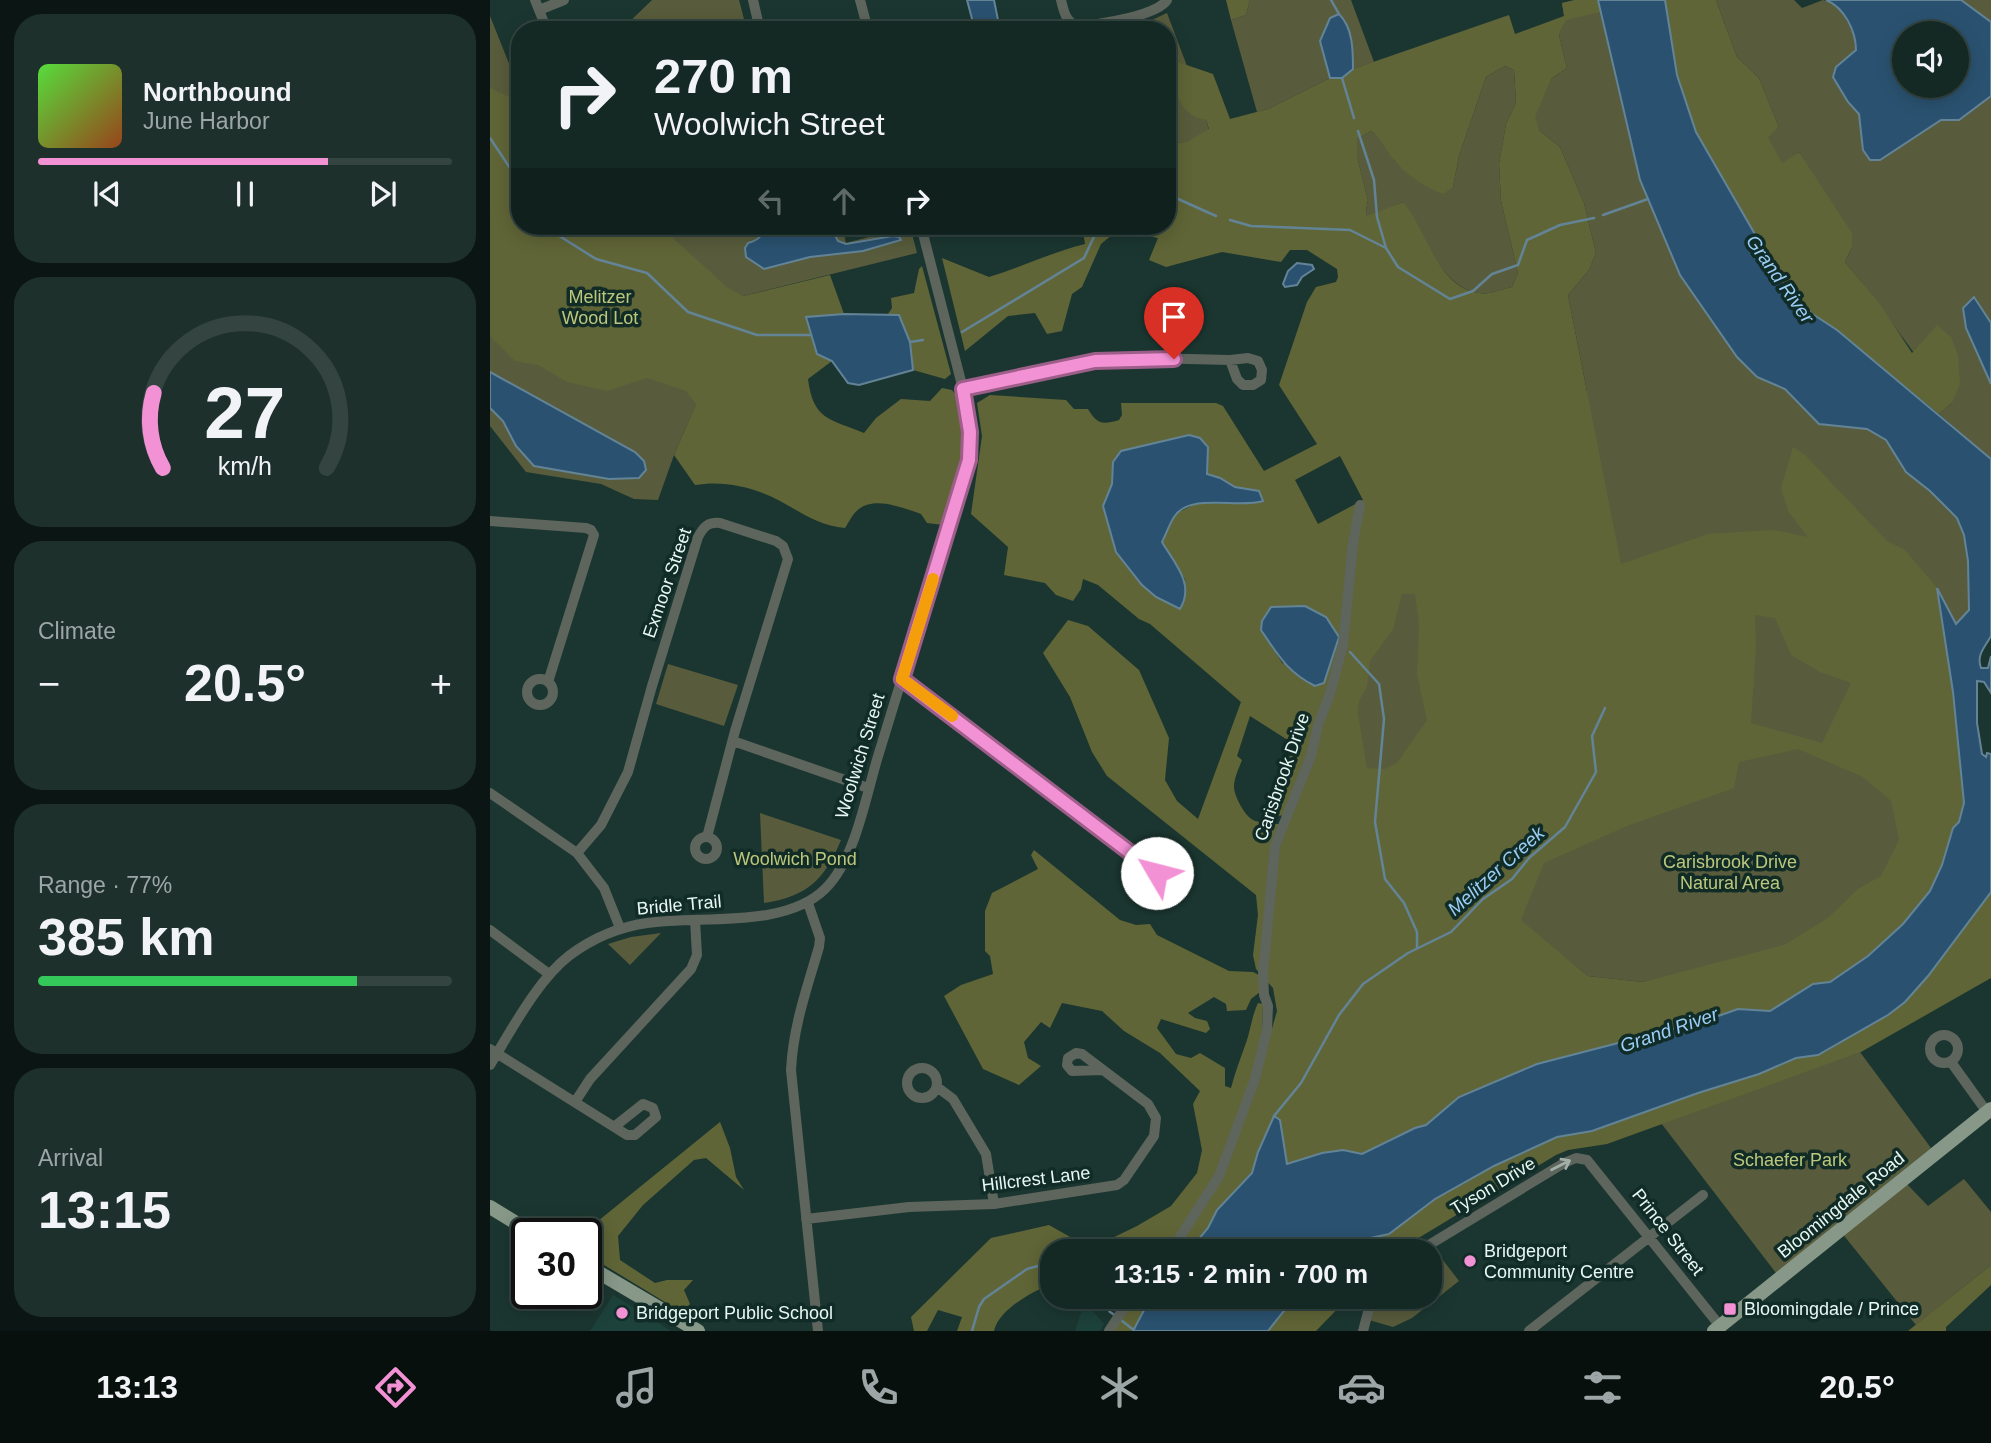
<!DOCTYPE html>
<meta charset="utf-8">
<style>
body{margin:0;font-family:Arial,sans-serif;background:#1d302c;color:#f1f3f6;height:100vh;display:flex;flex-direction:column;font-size:26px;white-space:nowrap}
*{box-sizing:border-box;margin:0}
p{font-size:23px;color:#9da6a6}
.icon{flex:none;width:38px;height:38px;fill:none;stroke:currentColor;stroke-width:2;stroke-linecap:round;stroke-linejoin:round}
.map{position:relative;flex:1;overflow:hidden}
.drawer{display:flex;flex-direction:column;gap:14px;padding:14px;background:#0b1614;width:490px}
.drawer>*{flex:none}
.banner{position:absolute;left:21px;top:21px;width:665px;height:214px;border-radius:28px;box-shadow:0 4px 18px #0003,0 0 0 2px #334441;background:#142824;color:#f1f3f6;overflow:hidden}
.controls{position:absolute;left:1402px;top:21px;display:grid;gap:14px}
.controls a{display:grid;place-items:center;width:77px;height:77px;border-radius:50%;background:#142824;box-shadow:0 4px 18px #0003,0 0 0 2px #334441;font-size:35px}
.speed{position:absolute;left:21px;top:1218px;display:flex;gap:14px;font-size:35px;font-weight:700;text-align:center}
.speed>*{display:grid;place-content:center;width:91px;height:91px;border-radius:50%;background:#142824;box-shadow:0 4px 18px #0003,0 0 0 2px #334441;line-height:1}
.speed .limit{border:4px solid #111;border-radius:10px;background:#fff;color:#111}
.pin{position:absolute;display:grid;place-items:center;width:60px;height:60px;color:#fff;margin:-72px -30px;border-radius:50% 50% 50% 0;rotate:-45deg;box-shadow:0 0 7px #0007}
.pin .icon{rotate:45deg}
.me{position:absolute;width:77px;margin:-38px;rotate:307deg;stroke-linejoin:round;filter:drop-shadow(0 0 5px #0008)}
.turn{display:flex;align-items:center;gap:24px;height:147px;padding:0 28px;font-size:32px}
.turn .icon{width:91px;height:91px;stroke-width:2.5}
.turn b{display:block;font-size:49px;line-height:60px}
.lanes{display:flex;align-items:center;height:66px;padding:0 28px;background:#0003;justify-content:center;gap:35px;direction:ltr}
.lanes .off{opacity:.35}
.big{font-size:52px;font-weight:800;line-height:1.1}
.drawer .card{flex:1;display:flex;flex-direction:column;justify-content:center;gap:10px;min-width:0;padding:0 24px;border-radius:28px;background:#1d302c}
.drawer .dial{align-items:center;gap:0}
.dial svg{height:182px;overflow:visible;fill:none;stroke:#334441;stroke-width:7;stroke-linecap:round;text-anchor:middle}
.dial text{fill:#f1f3f6;stroke:none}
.song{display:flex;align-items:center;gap:21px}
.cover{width:84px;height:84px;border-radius:10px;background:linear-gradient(135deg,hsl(110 70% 55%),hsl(20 70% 35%))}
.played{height:7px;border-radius:4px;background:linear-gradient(90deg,#f391d5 70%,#334441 70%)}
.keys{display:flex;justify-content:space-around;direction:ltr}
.heat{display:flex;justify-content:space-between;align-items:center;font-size:38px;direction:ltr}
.charge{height:10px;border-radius:5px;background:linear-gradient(90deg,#34c759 77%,#334441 0)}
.trip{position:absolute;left:550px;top:1239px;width:402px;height:70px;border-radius:28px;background:#142824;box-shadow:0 4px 18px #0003,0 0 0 2px #334441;font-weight:800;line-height:70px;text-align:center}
.menu{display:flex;height:112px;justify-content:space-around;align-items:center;background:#08100e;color:#9da6a6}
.menu .icon{width:49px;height:49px}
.menu .on{color:#f391d5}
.menu b{font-size:32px;color:#f1f3f6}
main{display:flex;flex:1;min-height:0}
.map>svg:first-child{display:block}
.built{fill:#1d423b}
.green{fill:#585c3c}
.forest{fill:#606537;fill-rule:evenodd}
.water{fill:#2a5270;stroke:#638497;stroke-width:2;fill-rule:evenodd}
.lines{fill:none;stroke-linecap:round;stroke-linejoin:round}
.stream{stroke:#638497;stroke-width:2.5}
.minor{stroke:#5d655d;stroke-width:10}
.major{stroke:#879888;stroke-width:14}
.oneway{stroke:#a2aea8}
.route-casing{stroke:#9e5e8a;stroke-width:18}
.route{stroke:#f391d5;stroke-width:12}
.slow{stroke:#f59e0b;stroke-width:12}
.poi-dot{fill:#f391d5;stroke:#112c27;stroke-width:2.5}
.labels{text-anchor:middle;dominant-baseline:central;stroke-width:7;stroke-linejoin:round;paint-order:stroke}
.park-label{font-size:18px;fill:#bdc77c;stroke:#112c27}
.street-label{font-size:18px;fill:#e8f8f3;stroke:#112c27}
.poi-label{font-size:18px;fill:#e8f8f3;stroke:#112c27;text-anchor:start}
.water-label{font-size:19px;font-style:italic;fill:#9bcef7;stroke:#112c27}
</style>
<main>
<section class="drawer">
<div class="card">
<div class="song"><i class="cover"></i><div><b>Northbound</b><p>June Harbor</p></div></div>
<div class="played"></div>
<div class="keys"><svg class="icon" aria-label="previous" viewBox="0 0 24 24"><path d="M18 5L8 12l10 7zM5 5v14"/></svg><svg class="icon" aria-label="pause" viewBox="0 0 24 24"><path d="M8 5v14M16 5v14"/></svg><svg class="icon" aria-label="next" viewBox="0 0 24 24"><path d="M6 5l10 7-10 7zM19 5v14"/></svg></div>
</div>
<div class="card dial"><svg viewBox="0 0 100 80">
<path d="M14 69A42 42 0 1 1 86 69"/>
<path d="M14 69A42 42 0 0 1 10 36" stroke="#f391d5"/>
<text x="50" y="56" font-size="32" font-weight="700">27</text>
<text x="50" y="72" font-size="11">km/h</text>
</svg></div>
<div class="card"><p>Climate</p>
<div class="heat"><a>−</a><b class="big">20.5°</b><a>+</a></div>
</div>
<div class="card"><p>Range · 77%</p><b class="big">385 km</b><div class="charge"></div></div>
<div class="card"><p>Arrival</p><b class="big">13:15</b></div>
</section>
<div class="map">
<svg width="1501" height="1331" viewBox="0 0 1501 1331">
<rect width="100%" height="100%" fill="#1b3630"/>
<path class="built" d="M123,1295L181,1331H100Z
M593,1306L600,1308L614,1324L610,1331H585Z"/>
<path class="green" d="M162,0H249L255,23L230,30H131Z
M760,0H861L884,62L863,69V46L830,41L840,78L778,109L767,112L741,20L756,15Z
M1085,0H1108L1150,180L1190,275L1224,325L1267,377L1295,389L1329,424L1377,429L1397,440L1416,472L1440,491L1467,518L1474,535L1478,561L1479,611L1466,624L1448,590L1463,828L1452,865L1413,924L1153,982L1098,976L1030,920L1039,899L833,757L876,507L1097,391L1078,295L1099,270L1106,253L1094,203L1070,147L1050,131L1044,117L1062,78L1077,68L1069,35L1075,21L1072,3Z
M1226,0H1304L1312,8L1333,0L1347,4L1366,37L1367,50L1346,67L1358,102L1369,114L1380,160H1390L1451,120H1469L1501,96V323L1485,297L1476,328L1501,384V459L1449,414L1462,403C1425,357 1393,307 1355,262L1362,247L1309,152L1292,164L1277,136L1289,127L1269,78L1247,57Z
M1471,0H1501V22Z
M677,13L697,66L685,61L716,120L719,130L696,142L677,143V30H640Z
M0,16L30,91V226H352L356,243L420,226L427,253L253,296L184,455L168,500L144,499L111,484L36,472L0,426Z
M1015,66L1024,70L1026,103L1016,124L1009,164L1011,201L1028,273L1022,287C1012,289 999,295 989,293C953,289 929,231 913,202L877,217L876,210L878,200L867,156V139L881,131L890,138L905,161L963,187L969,156L996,77Z
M178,664L248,685L234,726L166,704Z
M270,813L351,840C335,879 317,897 274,903Z
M171,933L140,965L118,944L141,937Z
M1370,1052L1441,1148L1286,1273L1171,1123Z
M1474,1179L1501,1212V1265L1426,1325L1351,1232L1414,1181L1438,1206Z
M943,1247L969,1281L922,1318L903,1327L879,1320L885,1297H940V1251H935Z"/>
<path class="forest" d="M736,0H760L756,15L741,20Z
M1085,0H1108L1110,12L1076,20L1069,35L1077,68L1062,78L1045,117L1050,131L1070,147L1094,203L1106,253L1099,270L1078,295L1131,564L1218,534L1284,530L1318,537L1298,511L1291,488L1303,447L1315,455L1397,541L1415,550L1447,588L1463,692L1474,803L1469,822L1463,828L1452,865L1440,891L1413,924L1378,956L1340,982L1323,985L1280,1011L1248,1009L1217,1020L1047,1064L969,1097L936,1125L925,1128L872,1154L853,1150L832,1153L797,1164L790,1120L768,1152L762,1172L727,1210L718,1228L699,1251H685L760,1106L787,1011L783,988L766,969L763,955L768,915L766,895L617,776L602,752L580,697L553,653L578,620L598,626L649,670L679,738L675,780L687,801L708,819L751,702L660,624L649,619L608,585L593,579L591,589L583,601L566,595L555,583L514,575L518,547L481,514L492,436L487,403L500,395L576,400L584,409H598C607,424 612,425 629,420L632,415L631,403H726L733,406L774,471L827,444L789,385L817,302L826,287L846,282L848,277L847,269L817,250H800L791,262L732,252L676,267L659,260L668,238L628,230L611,244L592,287L582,294L572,331L557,334L545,313L518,316L475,351L452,258L499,277C532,267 562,252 595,244L592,226H677V143L696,142L719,129L716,120C687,114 687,92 680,67L685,61L723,74L740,119L778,109L840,78H852L863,69L1019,15L1025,34L1074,16L1072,3ZM1015,66L1024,70L1026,103L1016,124L1009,164L1011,201L1028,273L1022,287C1012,289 999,295 989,293C946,287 937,229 913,202L877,216L876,210L878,200L867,156V139L881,131C893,140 896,152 906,162C919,177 935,187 953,194L963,187L969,156L996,77ZM699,435L716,474L730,478L745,487L769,491L762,504L707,503L685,514L672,542L696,581L613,506L622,484L631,451ZM850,456L873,500L828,524L805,480ZM912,594H925L929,624L927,675L937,720L907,763L895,769L877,768L868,714L869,701L877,687L880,661L903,629ZM815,606L793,664L771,630L781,607ZM1265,615L1285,618L1301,655L1330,672L1361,683L1332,743L1261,723L1266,647ZM760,716L804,744L782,809L784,816L800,815L796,824C789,825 769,823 763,820C755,816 744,796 744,787C744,778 749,768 752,760L747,756ZM1308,749L1373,777L1401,801L1409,840L1391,876L1368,889L1338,918L1294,945L1153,982L1098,976L1031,920L1054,863L1137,826L1244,788L1249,762Z
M1175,0H1226L1247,57L1269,78L1289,127L1278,137L1292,163L1309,152L1362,233V247L1355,262L1390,304L1422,353L1447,325L1461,337L1468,355L1470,384L1462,403L1449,414L1347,330L1321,313L1296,288L1206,132L1187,75Z
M0,88L30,102V226H188L183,238L238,288L253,296L340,275L354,314L317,317L342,361L318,379C323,420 340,419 374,433L386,418L411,399L440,401L452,388L462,390L467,396L472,424L471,455L454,525L437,523L431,514C413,508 386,496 369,509C363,513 359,522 355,528C330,526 312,513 290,501C264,487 234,480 205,485L184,455L206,404L196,391L157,378L117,391L77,382L48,365L25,361L0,336Z
M476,226H527L478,237Z
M432,266L461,374L455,379L423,370L420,342L398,314L402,308L401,298L424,293L429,269Z
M544,850L630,920L646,925L660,924L667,935L739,971L763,972L769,975L770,992L761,999L756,1010L737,1011L736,1004L724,997L698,1013L705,1018L717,1021L720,1029L716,1033L671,1019L667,1028L686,1054L701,1058L710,1053L735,1068V1086L741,1088C745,1072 751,1057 757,1040C761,1027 762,1016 768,1003L773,1004L772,1033L762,1078L728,1172L678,1251H562V1290L552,1288C535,1296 508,1312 504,1331H467L472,1317L448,1310L437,1331H424L421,1317L501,1238L559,1225L589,1242L616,1241L647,1226L681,1206L707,1173L712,1150L703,1104L710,1091L670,1053L634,1031L612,1011L572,1003L560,1028L551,1022L534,1042L538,1058L551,1066L529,1085L493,1069L454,996L471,985L503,974L500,956L495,951V911L502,893L548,869L541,855Z
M1501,892V978L1371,1052L1117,1144L1078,1150L1066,1155L907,1251H854L876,1239L899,1234L945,1199L1004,1166L1067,1137L1102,1131L1208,1093L1269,1074L1306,1058L1335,1052L1398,1015L1415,1002L1438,976Z
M230,1122L240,1148L246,1177L254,1190L216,1158L204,1160L153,1205L128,1236L130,1260L165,1283L177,1280H203L194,1290L200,1304L193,1313L96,1254V1234H92Z
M1501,1265V1285L1456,1327V1331H1418Z
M645,1297H661L643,1331H623Z
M805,1297H859L826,1331H778Z"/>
<path class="water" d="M477,0H504L508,20L499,27L511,30H485Z
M1108,0H1175L1187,75L1206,132L1296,288L1321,313L1347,330L1501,459V636C1495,647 1486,655 1491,668H1498L1501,656V693L1494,682L1487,681V723L1492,754L1496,757L1497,753L1501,754V892L1438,976L1415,1002L1398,1015L1328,1055L1306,1058L1269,1074L1208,1093L1102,1131L1067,1137L1004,1166L945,1199L899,1234L876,1239L854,1251H699L718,1228L727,1210L762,1173L768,1152L784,1116L790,1120L797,1164L832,1153L853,1150L872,1154L925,1128L936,1125L969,1097L1047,1064L1217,1020L1248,1009L1280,1011L1323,984L1340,982L1378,956L1413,924L1440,891L1452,865L1463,828L1469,822L1474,803L1463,692L1447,588L1466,624L1479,610L1478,561L1474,535L1467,518L1440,491L1416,472L1396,440L1377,429L1329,424L1295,389L1267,377L1247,357L1190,275L1150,180Z
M1336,0H1471L1501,22V96L1469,120H1451L1390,160H1380L1373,150L1369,114L1358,102L1343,77L1346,67L1366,50C1366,31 1354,7 1336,0ZM1414,33H1466V86H1414Z
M849,14C863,28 863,50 863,69L852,78H840L830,41L840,18Z
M222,226H267L260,233L232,234L228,229Z
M275,226H340L348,241L356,244L403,236L409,237L411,240L373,251L320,257L274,269L256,257L255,248L258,243C269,240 272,236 275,226Z
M807,263L822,265L824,269L812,277L807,285L795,287L793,284L798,271Z
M1484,297L1501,323V384L1476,328L1473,308Z
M354,314L409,315L420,342L423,370L369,385L358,383L342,361L327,354L316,317Z
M0,372L145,452L154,461L156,470L149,478L119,479L44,466L26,446L13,421L0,408Z
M699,435L710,438L718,447L717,474L730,478L745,487L769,491L773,501C748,509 700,492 684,517C679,525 676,534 672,542C685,564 705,584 690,609L666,597L652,585L626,552L613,506L622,484L623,462L631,451Z
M815,606L836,617L849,637L834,683L825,686C797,672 788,655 771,630L772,621L781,607Z
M661,1297H805L778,1331H643Z"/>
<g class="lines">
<path class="stream" d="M841,0L849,14
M852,78L864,118
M868,131L884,180L887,217L896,248L908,267L960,299L983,291L1002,274L1028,265L1037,240L1070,225L1104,218
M0,138L30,183
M677,194L726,216
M1113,215L1158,199
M740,220L761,226L860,230L896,248
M60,226L63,232L106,259L157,273L198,312L267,335H321
M472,332L594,258L609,226
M420,342L433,340
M860,652L889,684L894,719L885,822L895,879L914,903L927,932V948
M784,1116L811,1083L849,1015L873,984L918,953L961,932L993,899L1022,879L1039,858L1075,827L1106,772L1102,736L1115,708
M611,1297L620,1312L626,1316
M631,1320L645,1331
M482,1331L489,1307L494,1299L537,1269L562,1262"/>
<path class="minor" d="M45,0L57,30
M263,0L270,30
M370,0L378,30
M571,0C574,13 576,22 589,27C610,23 665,17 677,0
M49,10L74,0
M473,389L605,361L657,358L740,360L758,358L768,361L772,370L771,380L763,385H753L747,379L740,360
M0,521L96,528L101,530L104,535L58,682
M412,679L667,873
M37 692a13 13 0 1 1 26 0a13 13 0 1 1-26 0Z
M243,741L378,788
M0,793L87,853L114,888L130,928
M205 848a11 11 0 1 1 22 0a11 11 0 1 1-22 0Z
M87,853L111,825L138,772L162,686L208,537C214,526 218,522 230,523L286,541L293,546L298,559L245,731L217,837
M318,903L330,938L329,947C317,988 303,1027 301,1070L328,1331
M0,930L59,974
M1440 1049a14 14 0 1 1 28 0a14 14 0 1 1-28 0Z
M0,1049L137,1135H145L166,1117L163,1108L153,1104L124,1127
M1461,1062L1497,1112
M0,1065C21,1031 48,979 80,955C103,938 129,927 157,923C211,915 294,929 335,889C366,859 376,794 389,753C419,655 449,558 479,460L480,432L473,389L431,226
M417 1083a15 15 0 1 1 30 0a15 15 0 1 1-30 0Z
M447,1087L463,1099L496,1154L504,1204
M85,1102L100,1079L201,969L207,955L205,920
M316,1219L419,1207L504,1204L627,1185L634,1180L664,1136L666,1118L658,1104L592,1054L586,1053L578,1058L577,1065L582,1071L612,1070
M681,1251L729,1176L765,1079L777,1030L778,1006L774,995L773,974L785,846L821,756L828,725L840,694L853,645L863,543L870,505
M929,1251L1074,1163L1086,1158L1097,1160L1230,1326
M619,1331L641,1297
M873,1331L882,1297
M1039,1331L1213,1195"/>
<path class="major" d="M0,1207L44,1234
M96,1265L208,1331
M1224,1331L1501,1109"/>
</g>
<defs><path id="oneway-shaft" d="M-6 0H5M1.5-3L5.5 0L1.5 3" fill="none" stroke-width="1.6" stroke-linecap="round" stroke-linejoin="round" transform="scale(1.75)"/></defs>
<use class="oneway" href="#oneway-shaft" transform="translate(1071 1165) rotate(-27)"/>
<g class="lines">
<defs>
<path id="route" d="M667,873L412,679L479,460L480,432L473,389L605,361L684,359"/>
</defs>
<use href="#route" class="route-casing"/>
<use href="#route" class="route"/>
<path class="slow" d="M443,579L412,679L462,716"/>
</g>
<g class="poi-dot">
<circle cx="980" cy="1261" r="7"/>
<rect x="1233" y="1302" width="14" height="14" rx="3.5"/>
<circle cx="132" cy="1313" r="7"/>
</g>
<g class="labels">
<g class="park-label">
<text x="110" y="297">Melitzer<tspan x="110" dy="21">Wood Lot</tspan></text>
<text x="305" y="859">Woolwich Pond</text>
<text x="1240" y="862">Carisbrook Drive<tspan x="1240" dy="21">Natural Area</tspan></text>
<text x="1300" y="1160">Schaefer Park</text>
</g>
<g class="street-label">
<text transform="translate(177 583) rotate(-71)">Exmoor Street</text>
<text transform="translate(370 756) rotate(-73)">Woolwich Street</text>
<text transform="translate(792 777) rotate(-71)">Carisbrook Drive</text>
<text transform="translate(189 905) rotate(-5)">Bridle Trail</text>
<text transform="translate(546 1179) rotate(-7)">Hillcrest Lane</text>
<text transform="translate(1003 1186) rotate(-31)">Tyson Drive</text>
<text transform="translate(1351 1205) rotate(-39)">Bloomingdale Road</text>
<text transform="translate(1178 1232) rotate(52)">Prince Street</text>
</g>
<g class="poi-label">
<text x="994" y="1251">Bridgeport<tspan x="994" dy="21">Community Centre</tspan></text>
<text x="1254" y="1309">Bloomingdale / Prince</text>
<text x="146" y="1313">Bridgeport Public School</text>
</g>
<g class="water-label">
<text transform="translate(1290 279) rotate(55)">Grand River</text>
<text transform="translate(1006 871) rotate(-42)">Melitzer Creek</text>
<text transform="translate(1179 1030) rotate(-19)">Grand River</text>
</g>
</g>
</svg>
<div class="controls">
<a><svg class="icon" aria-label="sound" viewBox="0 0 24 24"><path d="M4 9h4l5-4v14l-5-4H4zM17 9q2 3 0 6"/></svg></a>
</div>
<div class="speed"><div class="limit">30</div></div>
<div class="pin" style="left:684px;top:359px;background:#d93025"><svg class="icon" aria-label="arrive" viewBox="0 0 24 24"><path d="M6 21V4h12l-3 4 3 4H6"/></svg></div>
<svg class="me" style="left:667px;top:873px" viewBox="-20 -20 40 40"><circle r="19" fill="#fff"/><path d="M0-13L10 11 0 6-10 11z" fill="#f391d5"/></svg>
<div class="trip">13:15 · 2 min · 700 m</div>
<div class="banner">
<div class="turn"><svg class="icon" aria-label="right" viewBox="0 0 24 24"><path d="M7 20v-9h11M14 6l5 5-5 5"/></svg><div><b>270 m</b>Woolwich Street</div></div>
<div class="lanes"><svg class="icon off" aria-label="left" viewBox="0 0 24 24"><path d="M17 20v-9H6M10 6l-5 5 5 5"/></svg><svg class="icon off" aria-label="ahead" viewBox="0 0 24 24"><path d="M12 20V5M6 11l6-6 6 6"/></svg><svg class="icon" aria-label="right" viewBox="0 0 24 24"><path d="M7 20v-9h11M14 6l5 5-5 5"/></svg></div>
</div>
</div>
</main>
<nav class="menu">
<b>13:13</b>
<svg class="icon on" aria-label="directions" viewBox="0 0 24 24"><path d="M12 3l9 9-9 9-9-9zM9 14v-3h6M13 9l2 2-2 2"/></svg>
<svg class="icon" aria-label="music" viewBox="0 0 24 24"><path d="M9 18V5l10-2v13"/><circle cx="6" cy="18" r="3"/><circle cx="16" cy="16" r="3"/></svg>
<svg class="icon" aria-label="phone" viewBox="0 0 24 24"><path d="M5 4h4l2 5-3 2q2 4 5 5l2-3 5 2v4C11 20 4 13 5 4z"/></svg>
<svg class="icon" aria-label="climate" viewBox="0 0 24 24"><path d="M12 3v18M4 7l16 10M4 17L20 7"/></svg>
<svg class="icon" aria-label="car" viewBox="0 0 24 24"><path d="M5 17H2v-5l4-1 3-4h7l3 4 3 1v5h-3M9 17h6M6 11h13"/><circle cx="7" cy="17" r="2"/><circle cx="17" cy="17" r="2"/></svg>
<svg class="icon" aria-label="filters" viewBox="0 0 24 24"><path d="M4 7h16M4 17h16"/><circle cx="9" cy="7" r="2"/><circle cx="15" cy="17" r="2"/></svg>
<b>20.5°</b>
</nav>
